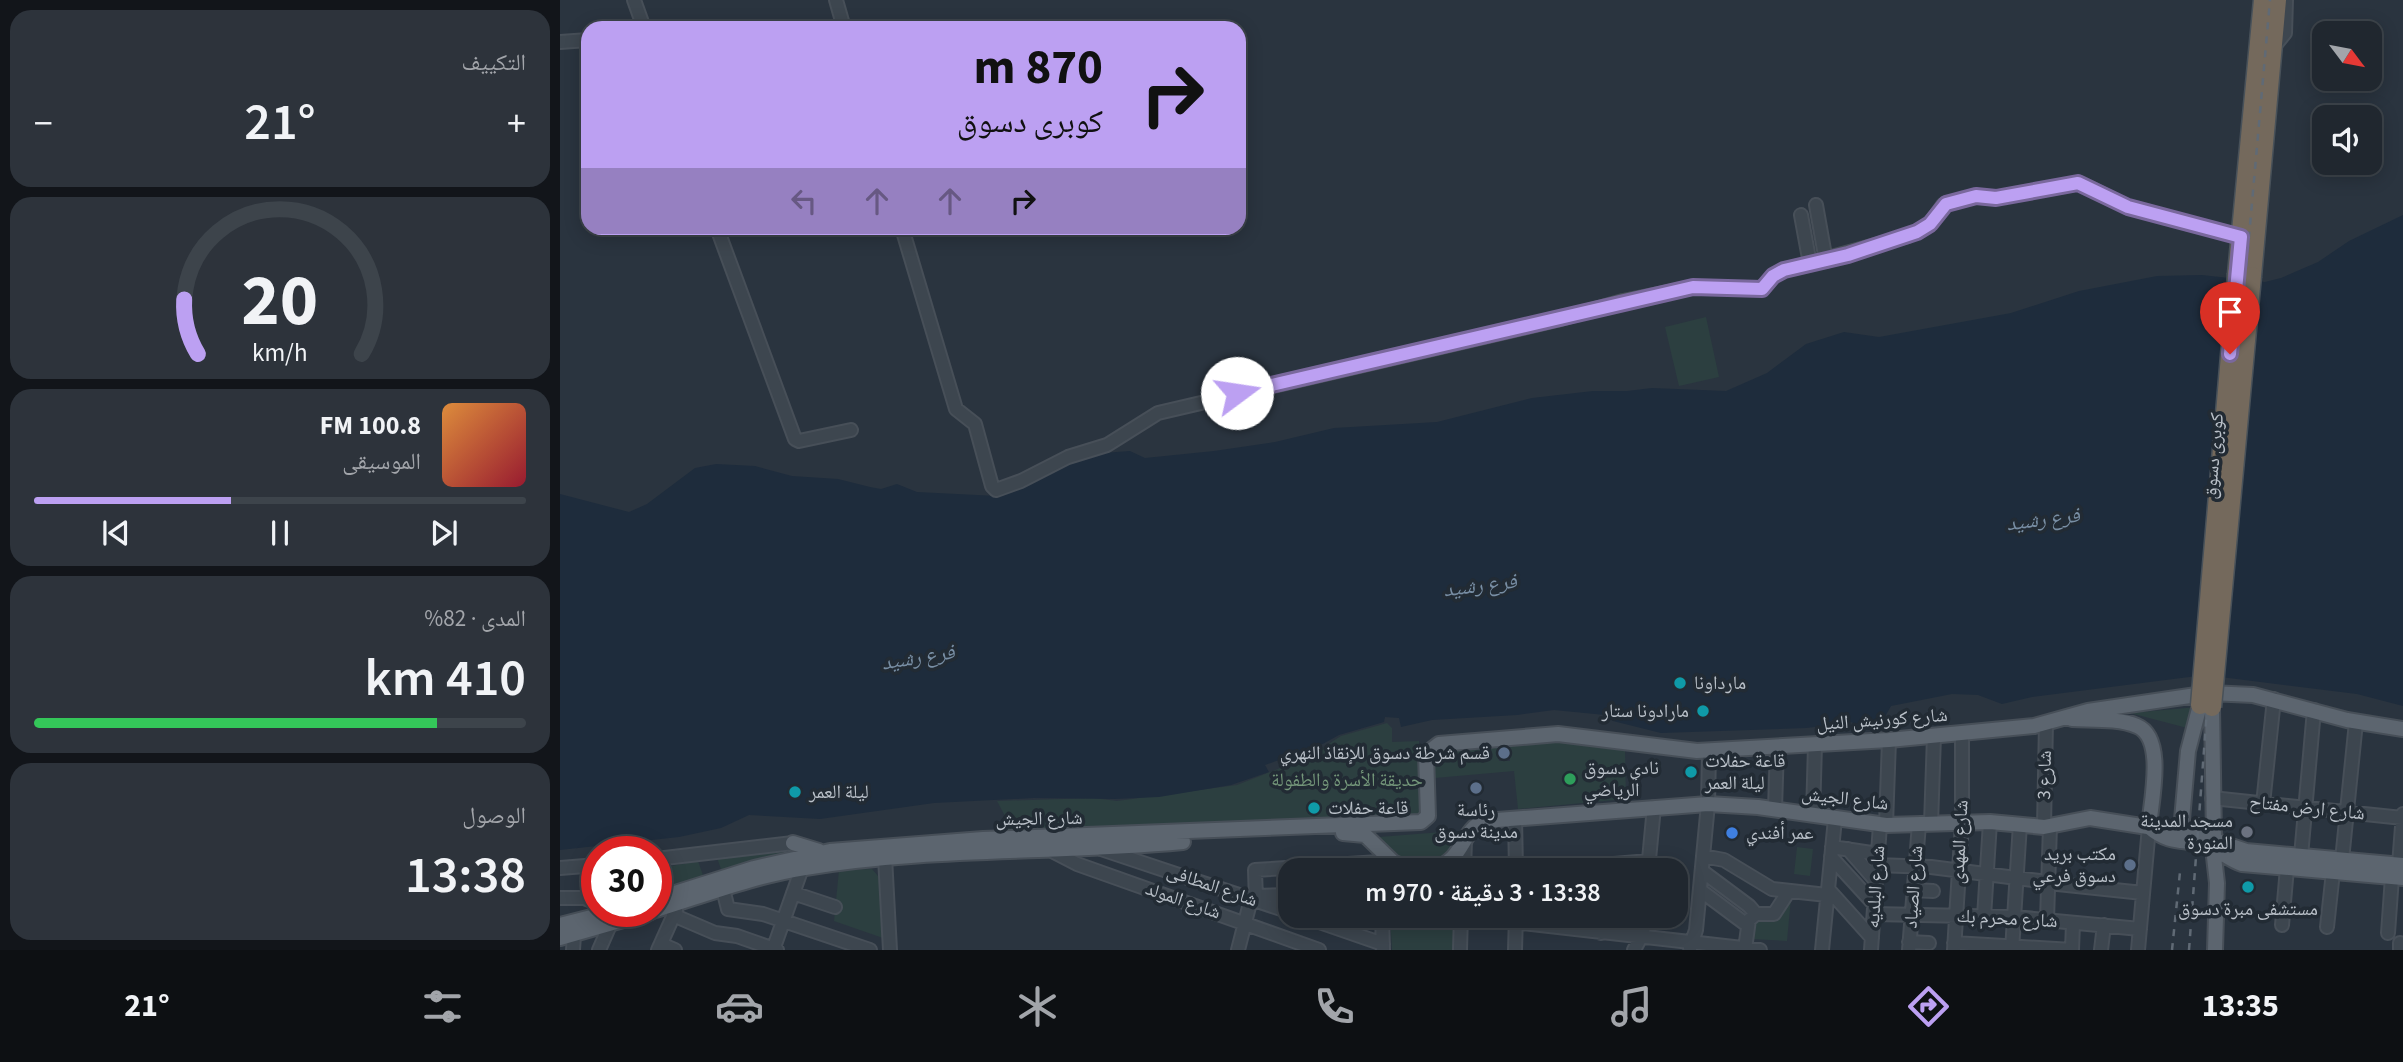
<!DOCTYPE html>
<html lang="ar">
<meta charset="utf-8">
<style>
body{margin:0;font-family:"Source Sans 3","Noto Naskh Arabic",sans-serif;background:#2d333b;color:#f1f3f6;direction:rtl;height:100vh;display:flex;flex-direction:column;font-size:26px;white-space:nowrap}
*{box-sizing:border-box;margin:0}
p{font-size:23px;color:#a2a5aa}
.icon{flex:none;width:38px;height:38px;fill:none;stroke:currentColor;stroke-width:2;stroke-linecap:round;stroke-linejoin:round}
.map{position:relative;flex:1;overflow:hidden;direction:ltr}
.details{display:flex;flex-direction:column;gap:10px;padding:10px;background:#12151a;width:560px}
.details>*{flex:none}
.top-card{position:absolute;left:21px;top:21px;width:665px;height:214px;border-radius:21px;box-shadow:0 4px 18px #0003,0 0 0 2px #3d444b;direction:rtl;background:#bca0f2;color:#111;overflow:hidden}
.needle{width:46px;rotate:122deg}
.controls{position:absolute;left:1752px;top:21px;display:grid;gap:14px}
.controls a{display:grid;place-items:center;width:70px;height:70px;border-radius:14px;background:#20272f;box-shadow:0 4px 18px #0003,0 0 0 2px #3d444b;font-size:35px}
.speed{position:absolute;left:21px;top:836px;display:flex;gap:14px;font-size:35px;font-weight:700;text-align:center}
.speed>*{display:grid;place-content:center;width:91px;height:91px;border-radius:50%;background:#20272f;box-shadow:0 4px 18px #0003,0 0 0 2px #3d444b;line-height:1}
.speed .limit{border:10px solid #d22;background:#fff;color:#111}
.pin{position:absolute;display:grid;place-items:center;width:60px;height:60px;color:#fff;margin:-72px -30px;border-radius:50% 50% 50% 0;rotate:-45deg;box-shadow:0 0 7px #0007}
.pin .icon{rotate:45deg}
.me{position:absolute;width:77px;margin:-38px;rotate:76deg;stroke-linejoin:round;filter:drop-shadow(0 0 5px #0008)}
.turn{display:flex;align-items:center;gap:24px;height:147px;padding:0 28px;font-size:32px}
.turn .icon{width:91px;height:91px;stroke-width:2.5}
.turn b{display:block;font-size:49px;line-height:60px}
.lanes{display:flex;align-items:center;height:66px;padding:0 28px;background:#0003;justify-content:center;gap:35px;direction:ltr}
.lanes .off{opacity:.35}
.big{font-size:52px;font-weight:600;line-height:1.1}
.details .card{flex:1;display:flex;flex-direction:column;justify-content:center;gap:10px;min-width:0;padding:0 24px;border-radius:21px;background:#2d333b}
.details .dial{align-items:center;gap:0}
.dial svg{height:182px;overflow:visible;fill:none;stroke:#3d444b;stroke-width:7;stroke-linecap:round;text-anchor:middle}
.dial text{fill:#f1f3f6;stroke:none}
.song{display:flex;align-items:center;gap:21px}
.cover{width:84px;height:84px;border-radius:10px;background:linear-gradient(135deg,hsl(30 70% 55%),hsl(350 70% 35%))}
.played{height:7px;border-radius:4px;background:linear-gradient(90deg,#bca0f2 40%,#3d444b 40%)}
.keys{display:flex;justify-content:space-around;direction:ltr}
.heat{display:flex;justify-content:space-between;align-items:center;font-size:38px;direction:ltr}
.charge{height:10px;border-radius:5px;background:linear-gradient(90deg,#34c759 82%,#3d444b 0)}
.trip{position:absolute;left:718px;top:858px;width:410px;height:70px;border-radius:21px;background:#20272f;box-shadow:0 4px 18px #0003,0 0 0 2px #3d444b;font-weight:600;line-height:70px;text-align:center;direction:rtl}
.tabs{display:flex;height:112px;justify-content:space-around;align-items:center;background:#0d1013;color:#a2a5aa}
.tabs .icon{width:49px;height:49px}
.tabs .active{color:#bca0f2}
.tabs b{font-size:32px;color:#f1f3f6}
main{display:flex;flex:1;min-height:0}
.map>svg:first-child{display:block}
.green{fill:#2c3f40}
.water{fill:#1e2c3c}
.lines{fill:none;stroke-linecap:round;stroke-linejoin:round}
.minor-casing{stroke:#474f58;stroke-width:16}
.major-casing{stroke:#474f58;stroke-width:18}
.highway-casing{stroke:#485159;stroke-width:21}
.minor{stroke:#3d464f;stroke-width:12}
.major{stroke:#5c656f;stroke-width:14}
.highway{stroke:#74695c;stroke-width:18}
.rail{stroke:#606a75;stroke-width:2.5;stroke-dasharray:7 7;stroke-linecap:butt}
.highway-bridge-casing{stroke:#485159;stroke-width:21;stroke-linecap:butt}
.highway-bridge{stroke:#74695c;stroke-width:18}
.route-casing{stroke:#7a689d;stroke-width:18}
.route{stroke:#bca0f2;stroke-width:12}
.culture-dot{fill:#0f9aa8;stroke:#222b34;stroke-width:2.5}
.service-dot{fill:#5c6f8a;stroke:#222b34;stroke-width:2.5}
.leisure-dot{fill:#2e9e5b;stroke:#222b34;stroke-width:2.5}
.worship-dot{fill:#6b7280;stroke:#222b34;stroke-width:2.5}
.shop-dot{fill:#3f7fe0;stroke:#222b34;stroke-width:2.5}
.labels{text-anchor:middle;dominant-baseline:central;stroke-width:7;stroke-linejoin:round;paint-order:stroke}
.street-label{font-size:19px;fill:#bac1c9;stroke:#222b34}
.poi-label{font-size:19px;fill:#bac1c9;stroke:#222b34;text-anchor:start}
.park-label{font-size:19px;fill:#74977a;stroke:#222b34}
.water-label{font-size:21px;font-style:italic;fill:#788ea4;stroke:#222b34}
</style>
<main>
<div class="map">
<svg width="1843" height="950" viewBox="0 0 1843 950">
<rect width="100%" height="100%" fill="#2a343f"/>
<path class="green" d="M1146,317L1159,377L1119,386L1105,327Z
M1637,707L1631,729L1570,713Z
M827,723L832,728V742L859,741L861,818L549,833L442,831L446,818L437,801L534,798L557,801L677,785L748,757L781,736Z
M991,741L1025,742L1065,749L1066,799L958,809L954,771L875,778L874,757L879,748L937,744L939,761H950V745Z
M882,832L893,837L897,844C874,876 839,868 819,837Z
M1237,847L1253,849L1250,876L1234,874Z
M203,851L243,852L196,860L162,872L156,855Z
M138,861L144,878L96,893V869Z
M312,869L325,884L326,939L274,921L279,870Z
M1231,898L1227,941L1191,939V925Z
M830,915H895L893,950H832Z"/>
<path class="water" d="M1843,215V706L1797,694L1645,675L1472,697L1442,704L1418,695L1392,694L1331,706L1322,722L1296,724L1277,717L1264,726L1246,728L1101,733L1053,721L1045,715L994,710L957,715L872,720L841,727L839,718L825,717L824,722L779,735L730,762L727,757L705,765L709,772L671,785L599,797L555,799L474,798L374,803L260,819L189,815L161,828L119,837L0,850V494L69,512L87,504L135,468L156,464L195,466L232,476L278,479L310,487L321,489L337,484L357,492L437,496L522,458L543,453L570,451L585,458L654,451L715,442L774,428L877,422L972,398L1033,391H1067L1092,388L1166,391L1207,373L1246,344L1284,332L1319,337L1451,313L1519,291L1597,276L1642,275L1705,282L1721,278L1758,262L1789,241Z"/>
<g class="lines">
<defs>
<path id="minor" d="M74,0L84,28
M276,0L284,28
M0,42L28,40
M1712,49L1725,33L1726,0
M1256,205L1266,261
M1241,215L1250,264
M157,228L235,439L239,441L291,430
M342,228L396,409L415,424L432,486L436,490L461,481L508,457L547,445L598,413L997,320L1063,301L1133,287L1202,289L1213,276L1224,270L1348,236L1370,224L1383,205L1416,196L1436,198L1520,183L1568,207L1681,237
M1652,798L1843,818
M1703,804L1714,699
M1215,809L1217,747
M1253,815L1255,745
M955,818L956,870
M1371,824L1374,736
M1326,825L1329,740
M1484,827L1486,723
M1272,847L1318,854
M488,849L517,864L759,950
M541,849L730,912
M1288,849L1316,881
M1143,856L1164,860L1212,889L1267,895
M1741,856L1754,710
M325,857L330,950
M1271,857L1314,904
M96,859L233,843
M1782,860L1796,722
M1317,865L1371,867L1488,882
M1839,865L1843,814
M0,868L37,865
M904,870L905,841
M983,870L1089,861
M1088,870L1094,807
M1142,871L1189,906L1196,914
M1488,883L1583,893
M163,889L168,909L203,914L310,950
M1268,889L1312,938
M1140,890L1187,925
M1354,890L1373,891
M233,893L275,907
M696,896L730,895
M0,898H24L37,903
M696,901L695,870L819,862
M1314,914L1454,917L1580,929
M113,915L155,933L177,936L217,950
M739,915L823,944
M822,915L823,950
M901,916L1200,950
M1424,917L1430,822
M1487,920L1490,826
M1722,925L1727,868
M1767,927L1773,872
M1041,933L1042,915
M1828,933L1832,877
M1349,942L1369,943
M1394,943L1512,950
M101,944L115,950
M1130,948L1136,930L1148,804L1149,751
M1185,949L1189,920L1196,914H1214L1229,891
M13,950L14,935
M39,950L50,925
M98,950L116,910
M213,950L242,868
M678,950L691,899
M900,950L901,915
M955,950L956,916
M1074,950L1083,933L1085,915
M1262,950L1275,819
M1311,950L1320,825
M1349,950L1359,824
M1394,950L1402,823V733
M1452,950L1460,824
M1512,950L1513,923
M1541,950L1544,925
M1578,950L1589,827
M1840,950V943"/>
<path id="major" d="M1652,707L1654,839
M1512,719C1532,720 1559,718 1577,726C1606,738 1591,801 1589,827
M1590,828C1612,847 1630,837 1653,848C1663,853 1670,860 1682,864L1843,878
M1621,831L1628,751L1640,705
M783,833L805,835L833,862L849,870
M233,843L259,851
M1653,848L1657,883L1655,950
M872,870C906,859 900,831 924,821L1148,804L1198,807L1326,825L1430,822L1484,827L1530,818L1639,835L1686,851L1843,865
M96,899L194,868L270,851L423,839L861,822L868,816L866,754L879,744L998,734L1137,751L1329,740L1474,726L1528,711L1650,693L1693,695L1787,720L1843,729
M96,910C145,895 194,876 245,868C370,847 497,854 623,842
M0,925L51,912
M0,938L91,912"/>
<path id="highway" d="M1677,274L1703,0
M1692,276L1717,0"/>
</defs>
<use href="#minor" class="minor-casing"/>
<use href="#major" class="major-casing"/>
<use href="#highway" class="highway-casing"/>
<use href="#minor" class="minor"/>
<use href="#major" class="major"/>
<use href="#highway" class="highway"/>
<path class="rail" d="M1612,950L1620,872
M1629,950L1647,710L1710,0"/>
<defs>
<path id="highway-bridge" d="M1640,705L1677,274
M1652,707L1692,276"/>
</defs>
<use href="#highway-bridge" class="highway-bridge-casing"/>
<use href="#highway-bridge" class="highway-bridge"/>
</g>
<g class="lines">
<defs>
<path id="route" d="M677,393L1133,287L1202,289L1213,276L1224,270L1288,255L1357,232L1370,224L1386,204L1416,196L1436,198L1518,183L1568,207L1681,237L1670,354"/>
</defs>
<use href="#route" class="route-casing"/>
<use href="#route" class="route"/>
</g>
<g class="culture-dot">
<circle cx="1120" cy="683" r="7"/>
<circle cx="1143" cy="711" r="7"/>
<circle cx="1131" cy="772" r="7"/>
<circle cx="235" cy="792" r="7"/>
<circle cx="754" cy="808" r="7"/>
<circle cx="1688" cy="887" r="7"/>
</g>
<g class="service-dot">
<circle cx="944" cy="753" r="7"/>
<circle cx="916" cy="788" r="7"/>
<circle cx="1570" cy="865" r="7"/>
</g>
<circle class="leisure-dot" cx="1010" cy="779" r="7"/>
<circle class="worship-dot" cx="1687" cy="832" r="7"/>
<circle class="shop-dot" cx="1172" cy="833" r="7"/>
<g class="labels">
<g class="street-label">
<text transform="translate(1654 456) rotate(-85)">كوبرى دسوق</text>
<text transform="translate(1322 720) rotate(-4)">شارع كورنيش النيل</text>
<text transform="translate(1485 775) rotate(-89)">شارع 3</text>
<text transform="translate(1285 799) rotate(7)">شارع الجيش</text>
<text transform="translate(1747 808) rotate(6)">شارع ارض مفتاح</text>
<text transform="translate(479 819) rotate(-1)">شارع الجيش</text>
<text transform="translate(1400 842) rotate(-87)">شارع المهدى</text>
<text transform="translate(652 886) rotate(19)">شارع المطافى</text>
<text transform="translate(1316 887) rotate(-86)">شارع البلديه</text>
<text transform="translate(1354 887) rotate(-86)">شارع الصياد</text>
<text transform="translate(623 901) rotate(19)">شارع المولد</text>
<text transform="translate(1447 919) rotate(3)">شارع محرم بك</text>
</g>
<g class="poi-label">
<text x="1134" y="683">مارداونا</text>
<text x="1129" y="711" text-anchor="end">مارادونا ستار</text>
<text x="930" y="753" text-anchor="end">قسم شرطة دسوق للإنقاذ النهري</text>
<text x="1145" y="761">قاعة حفلات<tspan x="1145" dy="22">ليلة العمر</tspan></text>
<text x="1024" y="768">نادي دسوق<tspan x="1024" dy="22">الرياضي</tspan></text>
<text x="249" y="792">ليلة العمر</text>
<text x="768" y="808">قاعة حفلات</text>
<text x="916" y="810" text-anchor="middle">رئاسة<tspan x="916" dy="22">مدينة دسوق</tspan></text>
<text x="1673" y="821" text-anchor="end">مسجد المدينة<tspan x="1673" dy="22">المنورة</tspan></text>
<text x="1186" y="833">عمر أفندي</text>
<text x="1556" y="854" text-anchor="end">مكتب بريد<tspan x="1556" dy="22">دسوق فرعي</tspan></text>
<text x="1688" y="909" text-anchor="middle">مستشفى مبرة دسوق</text>
</g>
<g class="park-label">
<text x="787" y="780">حديقة الأسرة والطفولة</text>
</g>
<g class="water-label">
<text transform="translate(1483 519) rotate(-7)">فرع رشيد</text>
<text transform="translate(920 585) rotate(-7)">فرع رشيد</text>
<text transform="translate(358 657) rotate(-9)">فرع رشيد</text>
</g>
</g>
</svg>
<div class="controls">
<a><svg class="needle" viewBox="-14 -14 28 28"><path d="M0-13l5 13h-10z" fill="#e53935"/><path d="M0 13l5-13h-10z" fill="#a2a5aa"/></svg></a>
<a><svg class="icon" aria-label="sound" viewBox="0 0 24 24"><path d="M4 9h4l5-4v14l-5-4H4zM17 9q2 3 0 6"/></svg></a>
</div>
<div class="speed"><div class="limit">30</div></div>
<div class="pin" style="left:1670px;top:354px;background:#d93025"><svg class="icon" aria-label="arrive" viewBox="0 0 24 24"><path d="M6 21V4h12l-3 4 3 4H6"/></svg></div>
<svg class="me" style="left:677px;top:393px" viewBox="-20 -20 40 40"><circle r="19" fill="#fff"/><path d="M0-13L10 11 0 6-10 11z" fill="#bca0f2"/></svg>
<div class="trip">13:38 · 3 دقيقة · 970 m</div>
<div class="top-card">
<div class="turn"><svg class="icon" aria-label="right" viewBox="0 0 24 24"><path d="M7 20v-9h11M14 6l5 5-5 5"/></svg><div><b>870 m</b>كوبرى دسوق</div></div>
<div class="lanes"><svg class="icon off" aria-label="left" viewBox="0 0 24 24"><path d="M17 20v-9H6M10 6l-5 5 5 5"/></svg><svg class="icon off" aria-label="ahead" viewBox="0 0 24 24"><path d="M12 20V5M6 11l6-6 6 6"/></svg><svg class="icon off" aria-label="ahead" viewBox="0 0 24 24"><path d="M12 20V5M6 11l6-6 6 6"/></svg><svg class="icon" aria-label="right" viewBox="0 0 24 24"><path d="M7 20v-9h11M14 6l5 5-5 5"/></svg></div>
</div>
</div>
<section class="details">
<div class="card"><p>التكييف</p>
<div class="heat"><a>−</a><b class="big">21°</b><a>+</a></div>
</div>
<div class="card dial"><svg viewBox="0 0 100 80">
<path d="M14 69A42 42 0 1 1 86 69"/>
<path d="M14 69A42 42 0 0 1 8 45" stroke="#bca0f2"/>
<text x="50" y="56" font-size="32" font-weight="700">20</text>
<text x="50" y="72" font-size="11">km/h</text>
</svg></div>
<div class="card">
<div class="song"><i class="cover"></i><div><b>100.8 FM</b><p>الموسيقى</p></div></div>
<div class="played"></div>
<div class="keys"><svg class="icon" aria-label="previous" viewBox="0 0 24 24"><path d="M18 5L8 12l10 7zM5 5v14"/></svg><svg class="icon" aria-label="pause" viewBox="0 0 24 24"><path d="M8 5v14M16 5v14"/></svg><svg class="icon" aria-label="next" viewBox="0 0 24 24"><path d="M6 5l10 7-10 7zM19 5v14"/></svg></div>
</div>
<div class="card"><p>المدى · 82%</p><b class="big">410 km</b><div class="charge"></div></div>
<div class="card"><p>الوصول</p><b class="big">13:38</b></div>
</section>
</main>
<nav class="tabs">
<b>13:35</b>
<svg class="icon active" aria-label="directions" viewBox="0 0 24 24"><path d="M12 3l9 9-9 9-9-9zM9 14v-3h6M13 9l2 2-2 2"/></svg>
<svg class="icon" aria-label="music" viewBox="0 0 24 24"><path d="M9 18V5l10-2v13"/><circle cx="6" cy="18" r="3"/><circle cx="16" cy="16" r="3"/></svg>
<svg class="icon" aria-label="phone" viewBox="0 0 24 24"><path d="M5 4h4l2 5-3 2q2 4 5 5l2-3 5 2v4C11 20 4 13 5 4z"/></svg>
<svg class="icon" aria-label="climate" viewBox="0 0 24 24"><path d="M12 3v18M4 7l16 10M4 17L20 7"/></svg>
<svg class="icon" aria-label="car" viewBox="0 0 24 24"><path d="M5 17H2v-5l4-1 3-4h7l3 4 3 1v5h-3M9 17h6M6 11h13"/><circle cx="7" cy="17" r="2"/><circle cx="17" cy="17" r="2"/></svg>
<svg class="icon" aria-label="filters" viewBox="0 0 24 24"><path d="M4 7h16M4 17h16"/><circle cx="9" cy="7" r="2"/><circle cx="15" cy="17" r="2"/></svg>
<b>21°</b>
</nav>
